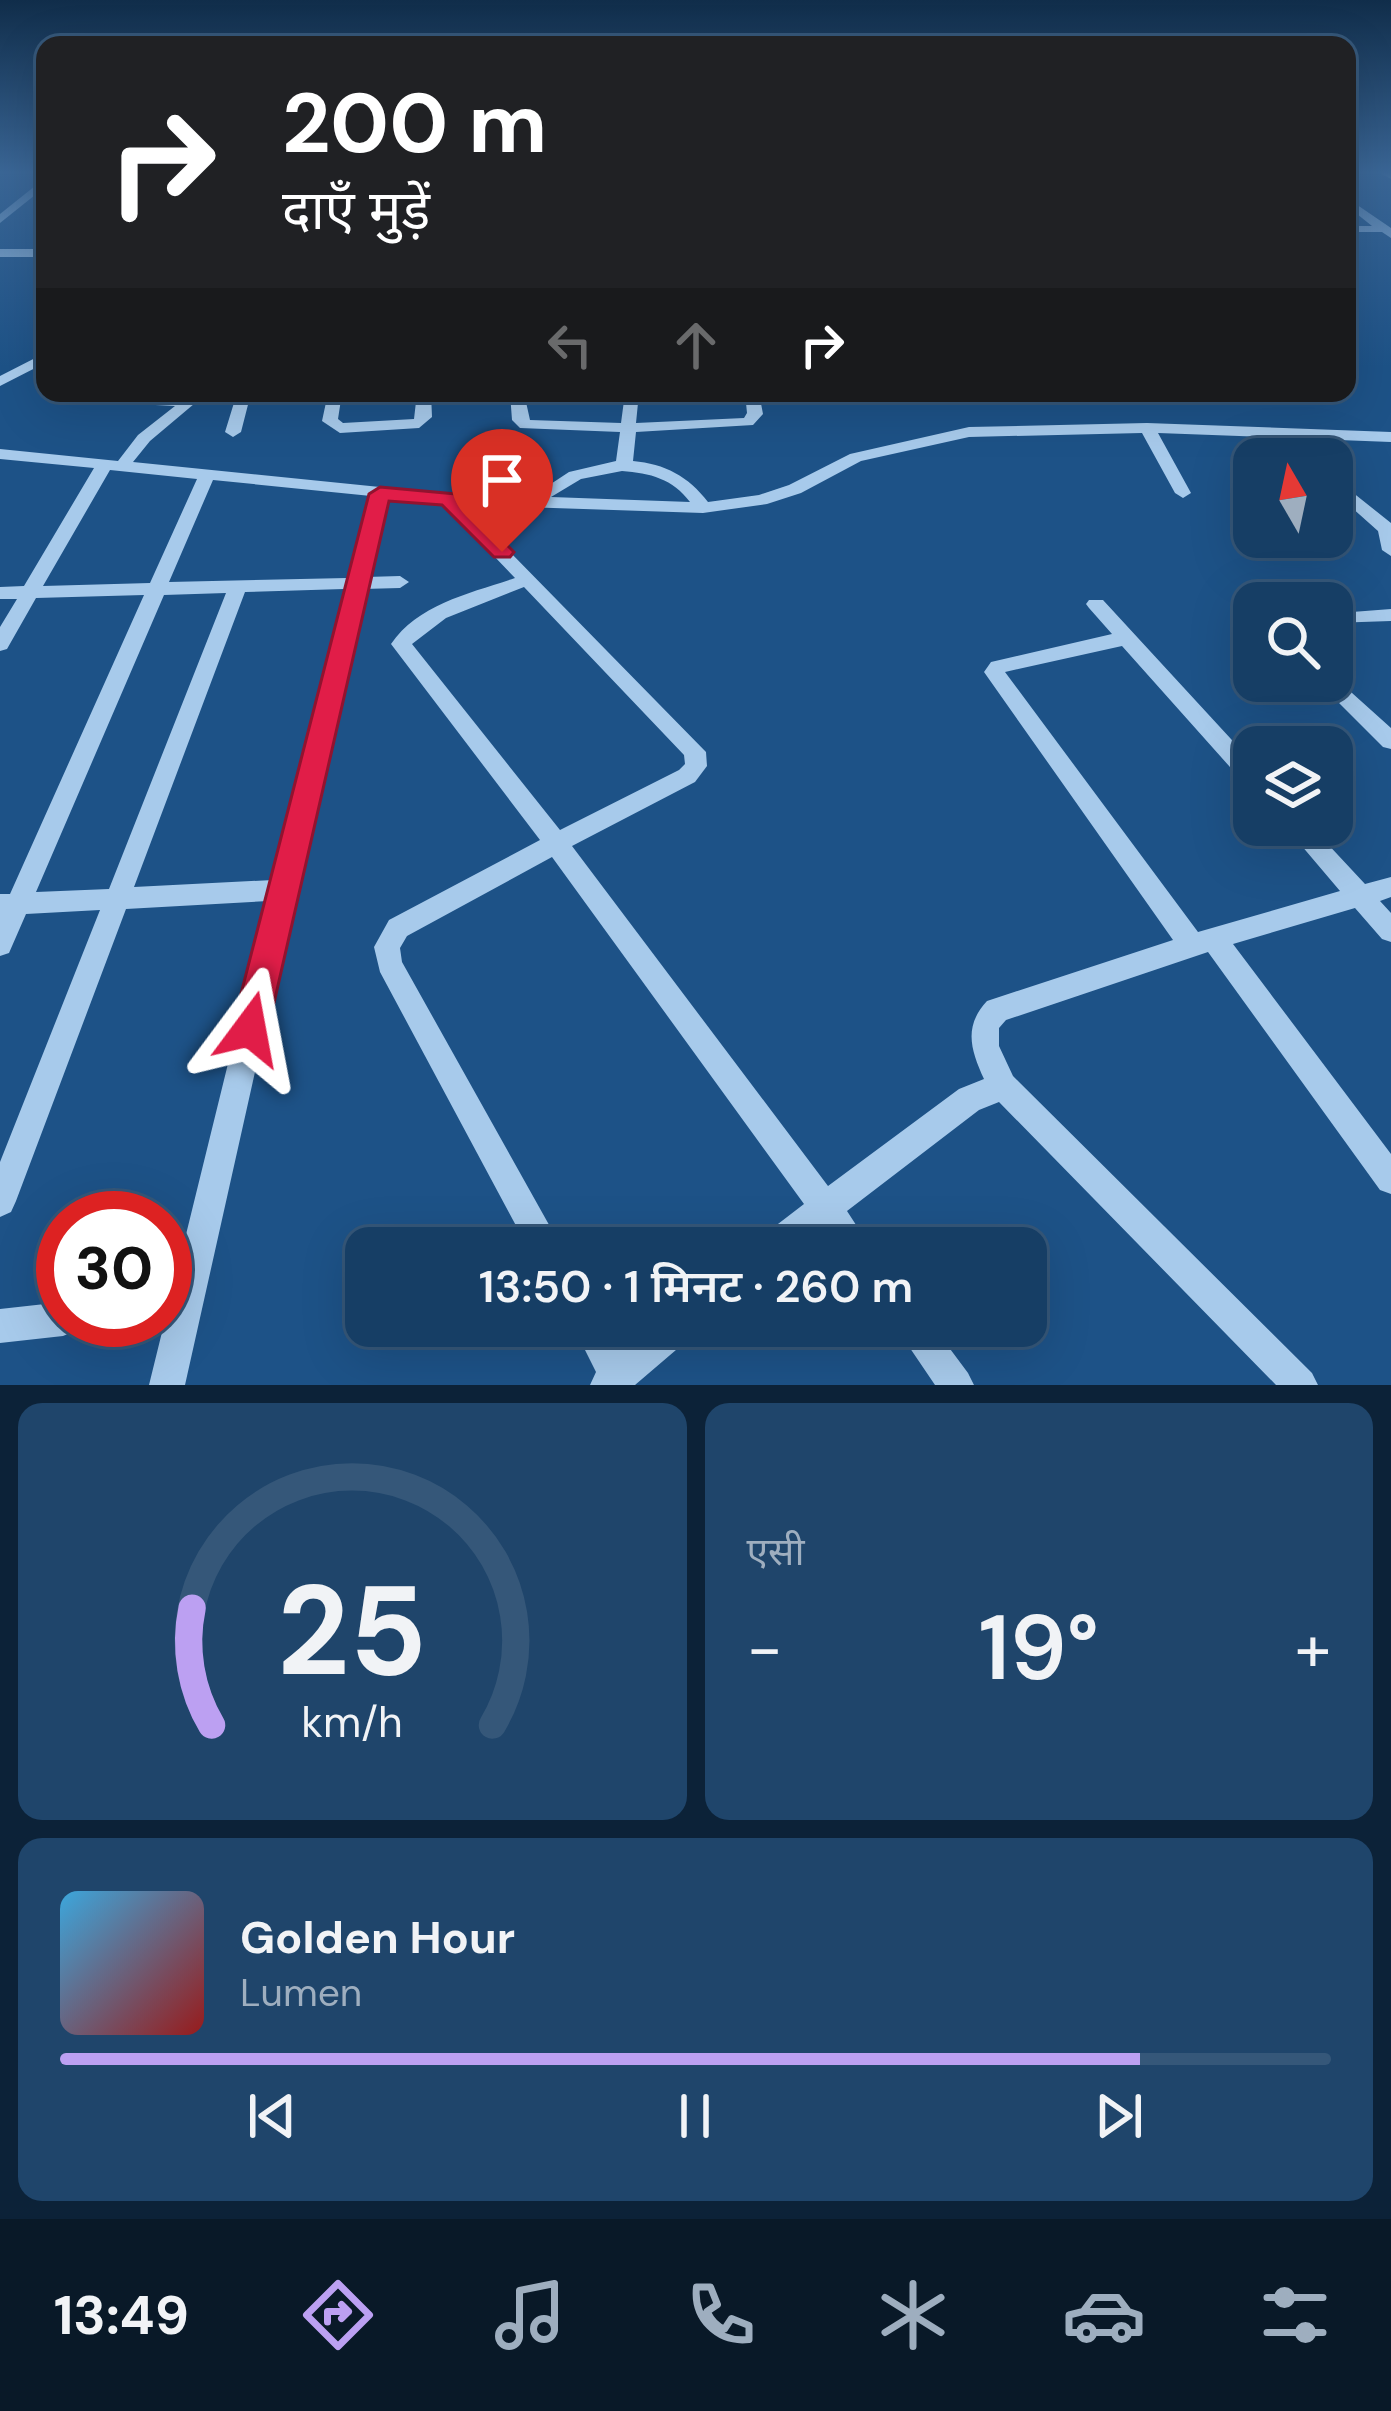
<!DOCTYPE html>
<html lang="hi">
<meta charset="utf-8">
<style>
body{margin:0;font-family:"DM Sans","Noto Sans Devanagari",sans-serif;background:#1f456b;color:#f1f3f6;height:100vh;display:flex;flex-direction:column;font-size:45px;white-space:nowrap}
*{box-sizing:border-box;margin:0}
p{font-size:39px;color:#9eaebf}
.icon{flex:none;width:66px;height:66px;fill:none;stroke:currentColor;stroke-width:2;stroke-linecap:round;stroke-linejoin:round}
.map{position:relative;height:1385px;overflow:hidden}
.drawer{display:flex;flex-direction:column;gap:18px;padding:18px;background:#0c2238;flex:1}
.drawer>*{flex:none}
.top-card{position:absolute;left:36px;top:36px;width:1320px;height:366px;border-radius:24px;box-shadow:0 12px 48px #0002,0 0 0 3px #355779;background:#202124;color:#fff;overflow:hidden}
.needle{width:78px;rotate:351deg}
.buttons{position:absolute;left:1233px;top:438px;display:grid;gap:24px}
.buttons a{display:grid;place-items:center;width:120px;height:120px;border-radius:24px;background:#163e65;box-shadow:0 12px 48px #0002,0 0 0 3px #355779;font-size:60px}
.speed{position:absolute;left:36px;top:1191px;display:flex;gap:24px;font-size:60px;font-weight:700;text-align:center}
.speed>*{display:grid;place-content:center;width:156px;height:156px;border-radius:50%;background:#163e65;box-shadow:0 12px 48px #0002,0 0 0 3px #355779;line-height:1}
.speed .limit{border:18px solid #d22;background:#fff;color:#111}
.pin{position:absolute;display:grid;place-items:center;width:102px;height:102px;color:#fff;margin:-123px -51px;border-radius:50% 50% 50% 0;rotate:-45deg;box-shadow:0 0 12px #0007}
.pin .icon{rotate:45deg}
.me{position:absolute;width:132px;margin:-66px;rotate:13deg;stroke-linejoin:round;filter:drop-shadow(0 0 9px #0008)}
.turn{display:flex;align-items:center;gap:42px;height:252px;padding:0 48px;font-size:54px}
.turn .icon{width:156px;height:156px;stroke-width:2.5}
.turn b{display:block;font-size:84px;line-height:102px}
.lanes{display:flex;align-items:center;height:114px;padding:0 48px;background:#0003;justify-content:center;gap:60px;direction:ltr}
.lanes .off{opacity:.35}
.big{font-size:90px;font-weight:600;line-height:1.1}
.drawer .widget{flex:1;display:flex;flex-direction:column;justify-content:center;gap:18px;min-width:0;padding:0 42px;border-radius:24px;background:#1f456b}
.drawer .dial{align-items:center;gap:0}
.dial svg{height:312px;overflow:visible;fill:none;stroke:#355779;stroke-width:7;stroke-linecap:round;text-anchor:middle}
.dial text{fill:#f1f3f6;stroke:none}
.song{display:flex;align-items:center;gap:36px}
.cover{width:144px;height:144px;border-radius:18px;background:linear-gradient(135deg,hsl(200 70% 55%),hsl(0 70% 35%))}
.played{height:12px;border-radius:6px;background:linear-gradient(90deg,#bca0f2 85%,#355779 85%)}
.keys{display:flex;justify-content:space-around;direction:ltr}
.heat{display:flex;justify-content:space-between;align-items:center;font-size:66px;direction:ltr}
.drawer .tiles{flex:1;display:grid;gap:18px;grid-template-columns:1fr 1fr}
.widget:last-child{grid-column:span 2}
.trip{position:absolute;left:345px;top:1227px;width:702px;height:120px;border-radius:24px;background:#163e65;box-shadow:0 12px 48px #0002,0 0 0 3px #355779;font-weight:600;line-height:120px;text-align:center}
.tabs{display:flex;height:192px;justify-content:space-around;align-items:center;background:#091928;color:#9eaebf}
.tabs .icon{width:84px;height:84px}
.tabs .active{color:#bca0f2}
.tabs b{font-size:54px;color:#f1f3f6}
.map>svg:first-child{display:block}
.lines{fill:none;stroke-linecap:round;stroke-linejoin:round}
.minor{fill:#a7caeb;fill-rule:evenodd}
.route{fill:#e11d48;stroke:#92132f;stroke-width:3}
</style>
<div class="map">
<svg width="1391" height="1385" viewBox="0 0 1391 1385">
<rect width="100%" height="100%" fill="#1d5287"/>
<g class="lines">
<path class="minor" d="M1380,173H1391V179Z
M45,178V187L0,223V214Z
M1347,198L1391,228V238L1382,232H1347V226H1372L1347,206Z
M0,249H45V257H0Z
M45,353V363L0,386V376Z
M108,393L185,397L191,393H207L150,441L133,462L449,494L531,497L569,472L616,461L620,432L520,428L512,420L510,393H524L530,420L621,423L625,393H639L636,423L744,418L747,413L745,393H759L763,414L753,425L636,432L633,461C665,464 688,476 708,502L759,495L789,485L850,454L969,427L1147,423L1391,432V442L1287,438L1313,459H1295L1266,437L1158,433L1191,493L1183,498L1175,493L1142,433L969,437L861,461L801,493L767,504L703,513L464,505L706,752L707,766L695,782L572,846L828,1186L959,1089L984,1079C971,1050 963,1027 987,1001L1173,940L984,672L991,662L1112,634L1089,608L1086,604L1089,600H1103L1254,764V788L1246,785L1122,646L1005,672L1198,932L1340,891L1284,825H1310L1365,884L1391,877V897L1380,901L1391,913V942L1382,939L1355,908L1233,944L1391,1154V1194L1380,1190L1208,952L1006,1020L999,1028V1046L1013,1076L1312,1373L1318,1385H1276L999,1102L979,1110L847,1211L871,1248H835L822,1230L798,1248H756L761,1237L804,1204L552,857L407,936L400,948L402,962L562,1248H528L380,972L374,947L389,920L540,840L391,644C418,604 471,593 515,578L444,504L387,498L366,577L400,576L409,582L400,588L363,589L185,1385H149L268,901L126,909L16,1201L11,1212L0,1217V1162L100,910L26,914L9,953L0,956V894H10L144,595L36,598L7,649L0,651V627L17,599H0V587L24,586L94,468L0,459V449L118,461L138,435L175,406L97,402L89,397L93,393ZM110,470L197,479L150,583L43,586ZM622,471C650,473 673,479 690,502L551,497L581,479ZM213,480L371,496L347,578L169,582ZM524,587L684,755L685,764L679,770L560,830L412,644L446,618ZM344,589L273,880L134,887L245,592ZM226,593L109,889L36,892L164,595Z
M237,393H251L241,432L233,437L225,432Z
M328,393H342L338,419L343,423L414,419L417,393H431L432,417L419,428L340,433L322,421Z
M1332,476L1391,523V556L1382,550L1378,531L1332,490Z
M1391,609V621L1332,623V614L1339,613Z
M1332,675L1391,728V749L1383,747L1322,686L1319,681H1332Z
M63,1302V1320H79L75,1331L63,1336L0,1343V1309Z
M573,1326H609L622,1350L652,1326H695L690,1338L635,1385H590L596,1372Z
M895,1326H933L968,1373L974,1385H935Z"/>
</g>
<linearGradient id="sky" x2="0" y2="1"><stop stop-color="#102d4a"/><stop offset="0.47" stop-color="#3a6696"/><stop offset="1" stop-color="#3a6696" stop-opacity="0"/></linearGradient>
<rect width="1391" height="367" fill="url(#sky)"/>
<path class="route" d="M380,487L456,494L514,552L510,557H494L442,505L389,501L268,1029L263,1041L250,1046L237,1041L232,1029L369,494Z"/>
</svg>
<div class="buttons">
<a><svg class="needle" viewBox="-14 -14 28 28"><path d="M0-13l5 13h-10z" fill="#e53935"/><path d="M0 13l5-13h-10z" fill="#9eaebf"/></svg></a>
<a><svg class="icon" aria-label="search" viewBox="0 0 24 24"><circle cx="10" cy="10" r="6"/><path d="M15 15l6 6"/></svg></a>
<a><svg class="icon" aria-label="layers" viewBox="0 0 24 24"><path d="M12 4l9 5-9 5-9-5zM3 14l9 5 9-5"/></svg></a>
</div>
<div class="speed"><div class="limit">30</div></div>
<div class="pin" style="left:502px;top:552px;background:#d93025"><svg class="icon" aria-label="arrive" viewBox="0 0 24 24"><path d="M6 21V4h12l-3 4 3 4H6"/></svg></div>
<svg class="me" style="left:250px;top:1029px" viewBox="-20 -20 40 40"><path d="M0-17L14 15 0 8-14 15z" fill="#e11d48" stroke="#fff" stroke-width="4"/></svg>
<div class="trip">13:50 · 1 मिनट · 260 m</div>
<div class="top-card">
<div class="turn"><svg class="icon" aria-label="right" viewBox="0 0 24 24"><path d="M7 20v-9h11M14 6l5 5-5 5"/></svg><div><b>200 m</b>दाएँ मुड़ें</div></div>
<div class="lanes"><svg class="icon off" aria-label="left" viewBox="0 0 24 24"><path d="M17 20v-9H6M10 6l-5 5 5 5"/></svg><svg class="icon off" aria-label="ahead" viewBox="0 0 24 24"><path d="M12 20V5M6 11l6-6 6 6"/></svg><svg class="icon" aria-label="right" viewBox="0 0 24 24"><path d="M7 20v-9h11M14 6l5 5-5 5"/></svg></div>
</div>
</div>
<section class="drawer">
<div class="tiles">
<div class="widget dial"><svg viewBox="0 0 100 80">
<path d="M14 69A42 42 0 1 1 86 69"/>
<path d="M14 69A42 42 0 0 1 9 39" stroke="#bca0f2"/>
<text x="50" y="56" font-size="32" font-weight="700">25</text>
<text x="50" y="72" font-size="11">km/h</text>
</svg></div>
<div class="widget"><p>एसी</p>
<div class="heat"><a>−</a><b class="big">19°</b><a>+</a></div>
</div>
<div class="widget">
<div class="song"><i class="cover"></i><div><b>Golden Hour</b><p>Lumen</p></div></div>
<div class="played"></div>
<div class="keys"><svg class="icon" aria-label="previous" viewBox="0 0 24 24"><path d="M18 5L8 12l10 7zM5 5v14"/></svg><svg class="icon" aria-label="pause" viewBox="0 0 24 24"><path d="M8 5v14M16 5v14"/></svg><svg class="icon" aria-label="next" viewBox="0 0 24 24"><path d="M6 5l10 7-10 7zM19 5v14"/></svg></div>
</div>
</div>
</section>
<nav class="tabs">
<b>13:49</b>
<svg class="icon active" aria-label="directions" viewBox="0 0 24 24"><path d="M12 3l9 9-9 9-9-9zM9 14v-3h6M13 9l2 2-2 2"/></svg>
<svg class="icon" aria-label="music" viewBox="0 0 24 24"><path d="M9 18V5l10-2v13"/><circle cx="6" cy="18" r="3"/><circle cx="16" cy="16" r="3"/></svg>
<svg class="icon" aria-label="phone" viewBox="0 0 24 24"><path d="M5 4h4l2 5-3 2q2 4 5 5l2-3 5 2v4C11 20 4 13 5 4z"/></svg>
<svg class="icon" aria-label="climate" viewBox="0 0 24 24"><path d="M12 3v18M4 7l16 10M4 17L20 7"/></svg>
<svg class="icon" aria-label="car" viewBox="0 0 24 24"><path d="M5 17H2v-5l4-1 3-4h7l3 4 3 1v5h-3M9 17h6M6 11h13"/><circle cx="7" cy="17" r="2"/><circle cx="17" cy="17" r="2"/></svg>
<svg class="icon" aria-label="filters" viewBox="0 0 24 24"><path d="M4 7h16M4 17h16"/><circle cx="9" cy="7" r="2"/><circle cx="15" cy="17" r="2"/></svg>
</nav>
